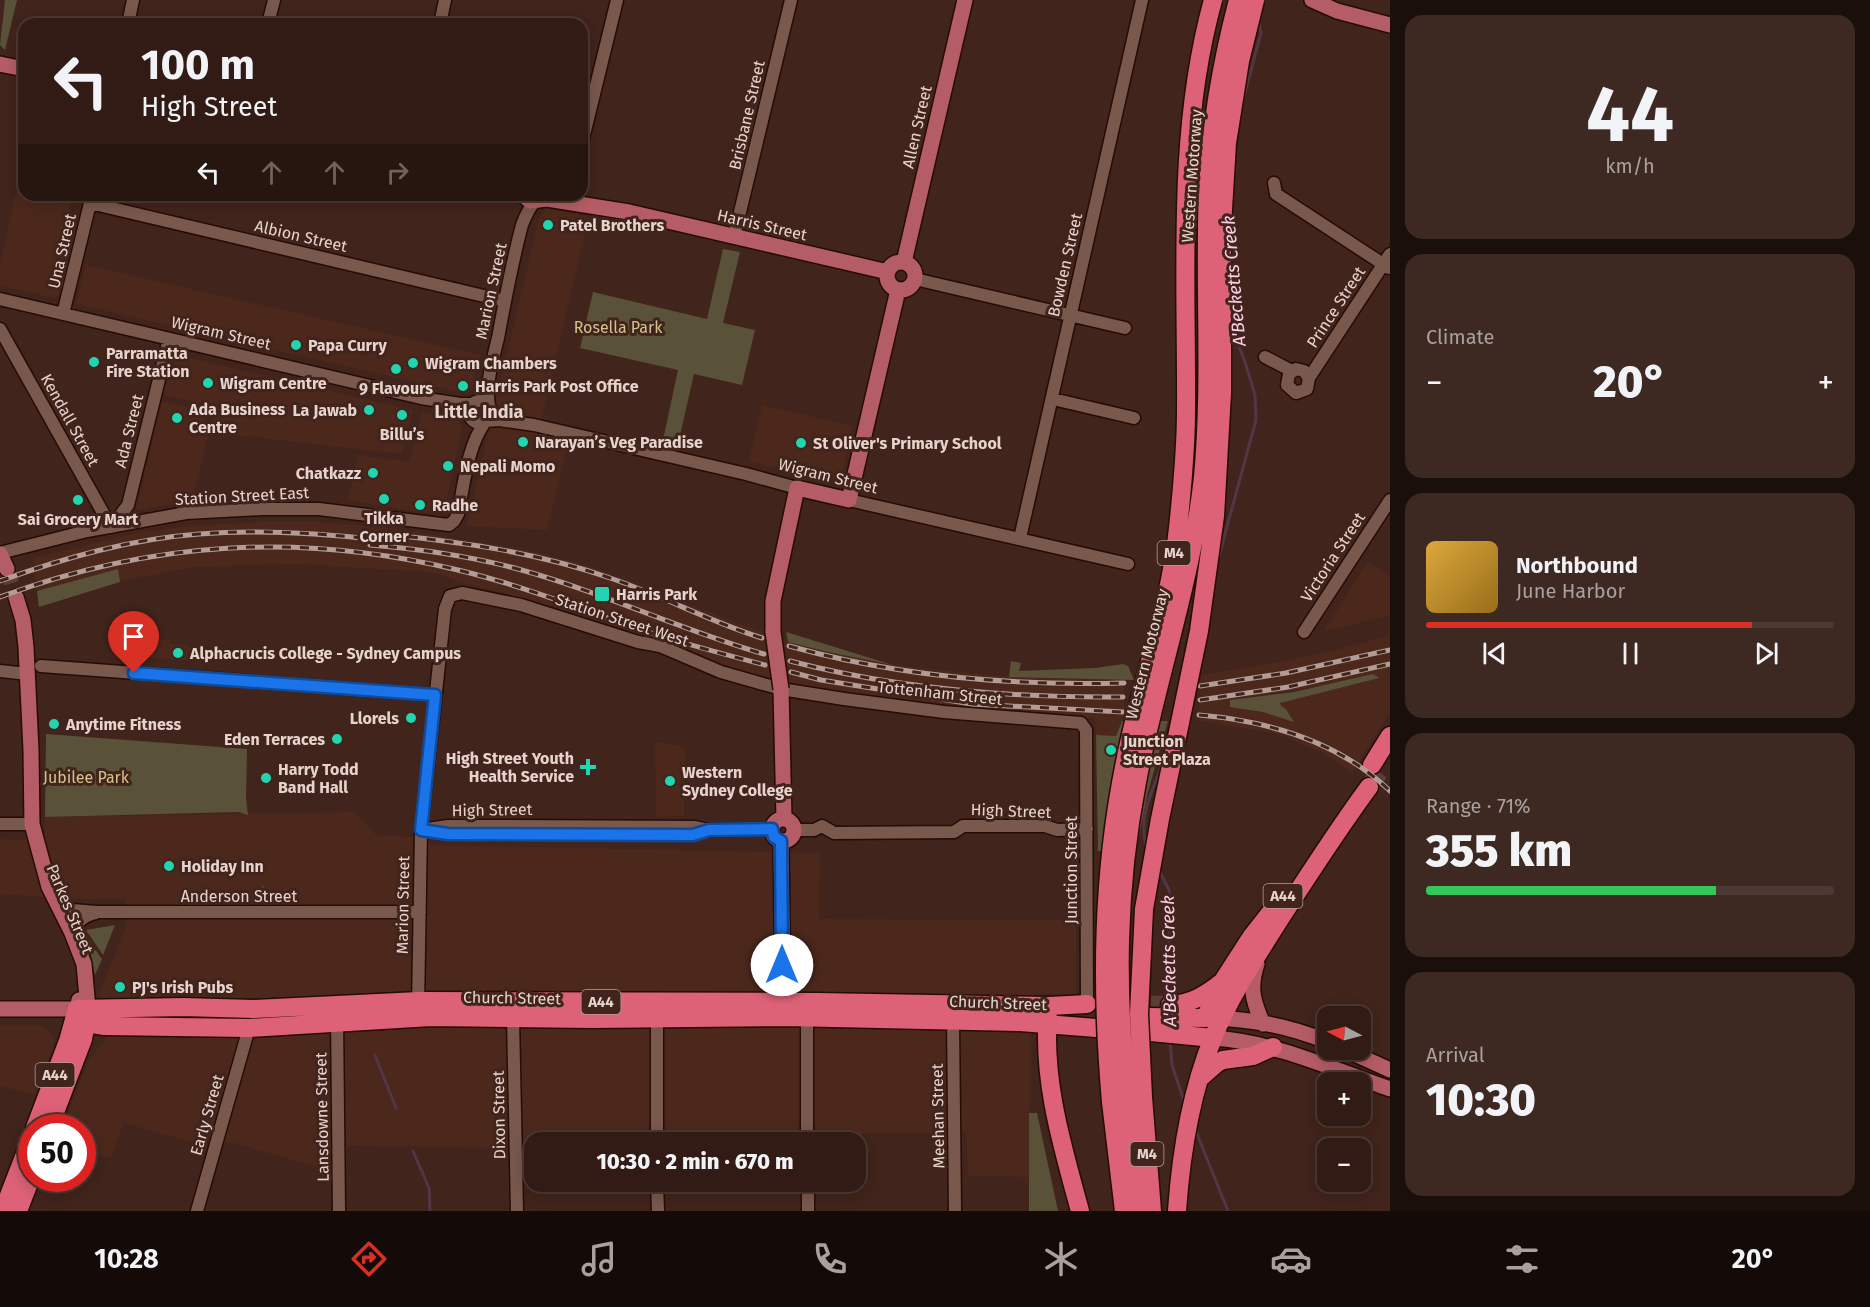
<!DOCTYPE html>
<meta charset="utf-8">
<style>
body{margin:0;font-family:"Fira Sans",sans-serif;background:#3d2822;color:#f1f3f6;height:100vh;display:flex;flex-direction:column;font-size:22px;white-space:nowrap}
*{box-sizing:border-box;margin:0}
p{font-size:20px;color:#a8a1a0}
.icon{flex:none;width:33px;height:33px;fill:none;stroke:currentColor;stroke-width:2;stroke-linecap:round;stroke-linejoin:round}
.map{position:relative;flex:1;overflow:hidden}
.panel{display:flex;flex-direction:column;gap:15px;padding:15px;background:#1b0f0b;width:480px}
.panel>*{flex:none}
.banner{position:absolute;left:18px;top:18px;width:570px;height:183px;border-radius:18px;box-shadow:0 3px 15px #0003,0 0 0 2px #4c3934;background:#311b14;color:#f1f3f6;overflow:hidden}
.needle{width:39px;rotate:276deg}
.controls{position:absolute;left:1317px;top:1006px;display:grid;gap:12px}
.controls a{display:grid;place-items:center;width:54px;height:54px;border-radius:12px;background:#311b14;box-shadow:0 3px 15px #0003,0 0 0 2px #4c3934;font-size:30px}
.speed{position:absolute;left:18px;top:1114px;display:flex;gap:12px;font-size:30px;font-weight:700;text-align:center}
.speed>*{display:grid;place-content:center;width:78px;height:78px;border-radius:50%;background:#311b14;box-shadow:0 3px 15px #0003,0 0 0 2px #4c3934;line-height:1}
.speed .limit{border:9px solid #d22;background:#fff;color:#111}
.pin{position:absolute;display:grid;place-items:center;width:51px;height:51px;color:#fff;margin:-62px -26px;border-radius:50% 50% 50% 0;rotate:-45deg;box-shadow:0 0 6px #0007}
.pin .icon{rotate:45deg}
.me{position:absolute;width:66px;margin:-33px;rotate:0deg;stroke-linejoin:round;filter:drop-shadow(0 0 4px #0008)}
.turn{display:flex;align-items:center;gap:21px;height:126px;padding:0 24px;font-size:27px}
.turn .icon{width:78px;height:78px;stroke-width:2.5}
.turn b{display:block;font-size:42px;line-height:51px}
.lanes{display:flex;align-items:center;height:57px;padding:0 24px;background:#0003;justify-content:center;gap:30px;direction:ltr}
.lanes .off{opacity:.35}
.big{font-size:45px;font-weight:800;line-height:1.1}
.panel .widget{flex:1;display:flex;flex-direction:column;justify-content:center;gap:9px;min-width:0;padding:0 21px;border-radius:18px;background:#3d2822}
.panel .dial{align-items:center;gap:0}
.dial b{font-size:78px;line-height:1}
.song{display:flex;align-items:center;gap:18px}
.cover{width:72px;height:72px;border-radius:9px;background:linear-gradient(135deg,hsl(40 70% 55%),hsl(40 70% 35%))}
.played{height:6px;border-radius:3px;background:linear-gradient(90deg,#d93025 80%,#4c3934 80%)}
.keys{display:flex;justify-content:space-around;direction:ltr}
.heat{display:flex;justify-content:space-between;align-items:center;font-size:33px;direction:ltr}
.charge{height:9px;border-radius:4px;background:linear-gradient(90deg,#34c759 71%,#4c3934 0)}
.trip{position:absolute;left:524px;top:1132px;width:342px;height:60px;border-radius:18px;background:#311b14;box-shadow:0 3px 15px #0003,0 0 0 2px #4c3934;font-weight:800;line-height:60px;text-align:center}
.menu{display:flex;height:96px;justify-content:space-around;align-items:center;background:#140b08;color:#a8a1a0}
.menu .icon{width:42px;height:42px}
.menu .active{color:#d93025}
.menu b{font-size:27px;color:#f1f3f6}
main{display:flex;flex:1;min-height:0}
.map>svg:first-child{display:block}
.built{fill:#4c281c;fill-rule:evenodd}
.green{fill:#595239}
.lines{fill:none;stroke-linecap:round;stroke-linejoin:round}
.stream{stroke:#513746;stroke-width:3}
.major-tunnel{stroke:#5a3e36;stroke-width:15;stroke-dasharray:15 8;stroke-linecap:butt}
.highway-tunnel{stroke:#5a3e36;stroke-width:18;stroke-dasharray:18 9;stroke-linecap:butt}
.minor-casing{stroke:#270c05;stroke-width:15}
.major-casing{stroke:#270c05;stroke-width:18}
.highway-casing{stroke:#270c05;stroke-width:21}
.minor{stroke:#79584d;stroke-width:12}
.major{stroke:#b55d66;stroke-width:15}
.highway{stroke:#dd6177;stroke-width:18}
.rail-casing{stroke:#b39c95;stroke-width:5}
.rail{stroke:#41241b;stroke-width:3;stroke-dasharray:9;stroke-linecap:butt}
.major-bridge-casing{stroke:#270c05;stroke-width:18;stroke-linecap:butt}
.highway-bridge-casing{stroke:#270c05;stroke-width:21;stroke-linecap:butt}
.major-bridge{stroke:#b55d66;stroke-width:15}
.highway-bridge{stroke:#dd6177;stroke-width:18}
.route-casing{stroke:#114b97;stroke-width:15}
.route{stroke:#1a73e8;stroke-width:10}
.poi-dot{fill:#21d5b0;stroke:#41241b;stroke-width:2}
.labels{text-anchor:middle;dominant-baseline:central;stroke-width:6;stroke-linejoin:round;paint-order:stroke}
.shield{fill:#41241b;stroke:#b59e98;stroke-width:1.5}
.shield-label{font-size:15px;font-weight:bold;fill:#e7d3cd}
.street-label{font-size:16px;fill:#e7d3cd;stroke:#41241b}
.poi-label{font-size:16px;font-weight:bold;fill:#e7d3cd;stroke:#41241b;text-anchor:start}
.park-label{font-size:16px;fill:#d4c38c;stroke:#41241b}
.water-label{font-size:18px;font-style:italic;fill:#fbcee6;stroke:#41241b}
.neighbourhood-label{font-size:18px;font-weight:bold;fill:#e7d3cd;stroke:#41241b}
</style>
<main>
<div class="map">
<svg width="1390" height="1211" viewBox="0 0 1390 1211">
<rect width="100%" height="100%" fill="#41241b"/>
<path class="built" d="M21,170H24V195H73L54,268L64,271L59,294L54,298L0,285V264Z
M546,208L586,216L588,220L538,435L567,447L547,530L466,526L540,215Z
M86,265L481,355L471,389L467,394L76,304Z
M173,354L413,410L402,454L209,432L215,407L163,395Z
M162,401L206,412L202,429L208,436L192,502L136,510Z
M762,405L853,426L843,470L839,477L828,480L749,461Z
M422,412L458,420L462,428L444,513L438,515L348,500L358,455L409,462Z
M271,521H313L391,528L537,552L582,564L788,642L828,652L893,665L1009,677L1125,680L1124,719L1122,721L1116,736L1096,735L1095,718L967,710L767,680L686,655L663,644L576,613L460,582L431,572L297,564L194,567L130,579L39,607L33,559L38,557L141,532L189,526Z
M1368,562L1390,576V615L1323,632Z
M1390,635V713L1352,772L1322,753L1279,734L1199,721L1201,675L1294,659L1343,648ZM1378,678L1279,703L1280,706L1288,711L1293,721L1230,700Z
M153,638L169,640V644L205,647L204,662L150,658Z
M655,742L685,747L684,816L656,817Z
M355,812L376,835L411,837L434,845L820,853L819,919L1076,920V994H1034L1031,1036L1029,1177L968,1176L966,1133L650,1135L564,1143H534V1146L508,1148L351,1146L320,1168L231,1142L202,1145L124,1123L110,1159L83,1150L82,1128H62L89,1059L106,1039L105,999L100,998L99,995L125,928V899H73L0,894V839L45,840V817Z
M0,1026H40L51,1032L54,1039V1046L35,1095L0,1086Z"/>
<path class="green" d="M5,0H17L5,50L0,45Z
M723,249L740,252L723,323L755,330L742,385L694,374L678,444L663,440L678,370L580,348L593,292L707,319Z
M118,569L120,582L39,607L37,591Z
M786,632L893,665L828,652L788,642Z
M1011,661L1021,663L1019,671L1095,668L1123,664L1128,666L1134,680L1009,677Z
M1373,674L1379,678L1280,703L1281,706L1286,709L1294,722L1263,712L1230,707V700L1294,692Z
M1122,721H1168L1148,792L1136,851H1098L1096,735L1116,736Z
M46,734L247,749L246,798L248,815L238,812L45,817Z
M115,925L103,955L86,930Z
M88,940L102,959L95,975Z
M1029,1113H1037L1058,1211H1029Z"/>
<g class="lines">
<path class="stream" d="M1243,100L1261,33L1259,24
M1218,560L1256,420L1255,395L1245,362L1236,339L1231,281
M1147,848C1137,821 1152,791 1162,765
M1159,870L1169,890L1172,907L1165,980L1167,1001
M263,887L265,899
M1170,1041L1172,1065L1185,1104
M375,1055L396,1108
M1195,1129L1228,1211
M413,1151L429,1188L430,1211"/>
<path class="major-tunnel" d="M7,569L16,597"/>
<path class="highway-tunnel" d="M1369,787L1380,771
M1124,1004L1170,1005"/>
<defs>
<path id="minor" d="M128,24L133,0
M268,24L274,0
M440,24L445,0
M582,143L617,0
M1274,183L1276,194L1389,268
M90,203L505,301
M734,237L791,0
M915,279L1125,328
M0,299L421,398L460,404H473
M63,314L92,195
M0,329L111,527
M1265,357L1292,371
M1309,378L1304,371L1296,369L1289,374L1287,385L1296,393L1307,389L1309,378L1390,254
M1053,399L1134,418
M469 412a11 11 0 1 1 22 0a11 11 0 1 1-22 0Z
M489,406C485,384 493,359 498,338C505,300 512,262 522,225C525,217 529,208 535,201
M486,421L499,420L534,425L746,474L797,488
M849,500L1128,564
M111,527L128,505L169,339
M1020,538L1142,0
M0,553L87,531L186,513L263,509H319L449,525L454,521L458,514C464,485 467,447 485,422
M1304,632L1390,500
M41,666L435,695
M0,671L28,674
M0,824H32
M421,830L448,826H512L694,827L709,830L772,829
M794,830H814L822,826L834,833L954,832L963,826H1045L1057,830L1087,829
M486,834H580
M59,909L97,912H420
M72,933C77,921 84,916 96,913
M418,1007L421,830L445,609L450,596L462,593L521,605L638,642L660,646L721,672L781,689L844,699L944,712L1081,723L1086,730L1087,1004
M807,1012V1143
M657,1013V1143
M337,1017L339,1211
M513,1018L517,1211
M953,1021L955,1211
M657,1182L658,1211
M808,1182V1211
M197,1211L249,1028"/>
<path id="major" d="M1312,0L1337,11L1390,25
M0,64L24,69
M523,195L530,201L547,199L629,212L888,272
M887 276a14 14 0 1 1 28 0a14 14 0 1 1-28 0Z
M904,262L965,0
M0,554L7,569
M16,597L23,620L26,647L31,750L32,824L49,887L72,933L84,964L88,1009
M773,632V601L797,488L849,500L898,290
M781,689L784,819
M772 830a11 11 0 1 1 22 0a11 11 0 1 1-22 0Z
M781,841L783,1003
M1257,964C1249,988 1253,1001 1263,1024
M0,1009H77L79,1000
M1212,1018C1251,1019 1292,1027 1328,1042
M1213,1038C1275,1042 1332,1069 1390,1089
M1346,1050L1390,1070"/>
<path id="highway" d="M1372,765L1390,736
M1170,1005C1191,1004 1206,995 1222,982
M1048,1011C1042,1080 1062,1145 1080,1211
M1149,1017L1205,1018L1223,981L1252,936L1278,903
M74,1021L103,1026L249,1028L431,1017L592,1019L787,1017L1020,1022L1096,1028
M1151,1032L1213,1038
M1200,1078L1217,1063L1223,1060L1253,1056L1273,1047
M1143,1097L1152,1211
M1127,1099L1140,1205
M1111,1102L1124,1211
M35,1128L68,1041L77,1009L183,1007L253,1009L419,1001L817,1002L1049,1006L1087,1004
M49,1128L83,1039L88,1014
M3,1211L32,1136
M18,1211L32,1175
M1177,1211C1181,1153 1191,1092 1213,1038C1230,996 1256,957 1280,919C1309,874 1338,829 1369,787"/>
</defs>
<use href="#minor" class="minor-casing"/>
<use href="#major" class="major-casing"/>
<use href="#highway" class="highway-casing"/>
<use href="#minor" class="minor"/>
<use href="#major" class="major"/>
<use href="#highway" class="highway"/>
<defs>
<path id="rail" d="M373,533C454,541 533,551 610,578C661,595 710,622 762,638
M370,545C420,549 470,556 518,569C602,592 681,630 764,654
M0,581C64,558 130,539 199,534C260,529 320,533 381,540
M0,597C152,541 300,532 458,570C520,585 579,608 639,629C681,643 723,654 765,665
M789,646C896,676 1012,686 1124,683
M790,661C898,689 1012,698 1123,697
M791,672L821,680L972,704L1123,712
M1200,686L1286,673L1390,650
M1200,700L1288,687L1390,664
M1199,715C1269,721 1339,742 1390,791"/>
</defs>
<use href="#rail" class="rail-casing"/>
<use href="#rail" class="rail"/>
<defs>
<path id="major-bridge" d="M773,632L781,689"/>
<path id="highway-bridge" d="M1143,1097L1139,1014L1144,909L1160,819L1199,631L1215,516L1222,393V226L1227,143L1240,61L1255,0
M1127,1099C1116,991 1116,890 1137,782C1156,680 1192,581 1203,477C1212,381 1204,284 1208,187C1211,124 1222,61 1238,0
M1111,1102C1101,987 1102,875 1125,762C1140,684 1170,608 1178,528C1182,490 1186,450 1186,411C1187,275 1176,133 1213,0"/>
</defs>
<use href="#major-bridge" class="major-bridge-casing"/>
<use href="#highway-bridge" class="highway-bridge-casing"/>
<use href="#major-bridge" class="major-bridge"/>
<use href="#highway-bridge" class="highway-bridge"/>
</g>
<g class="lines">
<defs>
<path id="route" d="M134,673L435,695L421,830L448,834L693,835L709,830L772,829L774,837L781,841L782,965"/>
</defs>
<use href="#route" class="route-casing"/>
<use href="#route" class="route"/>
</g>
<g class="poi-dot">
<circle cx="548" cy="225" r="6"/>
<circle cx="296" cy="345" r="6"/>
<circle cx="94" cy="362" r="6"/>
<circle cx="413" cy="363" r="6"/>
<circle cx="396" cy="369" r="6"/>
<circle cx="208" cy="383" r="6"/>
<circle cx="463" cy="386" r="6"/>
<circle cx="369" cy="410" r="6"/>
<circle cx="402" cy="415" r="6"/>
<circle cx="177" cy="418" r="6"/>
<circle cx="523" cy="442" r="6"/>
<circle cx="801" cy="443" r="6"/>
<circle cx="448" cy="466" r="6"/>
<circle cx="373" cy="473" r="6"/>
<circle cx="384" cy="499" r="6"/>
<circle cx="78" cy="500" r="6"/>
<circle cx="420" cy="505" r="6"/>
<rect x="594" y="586" width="16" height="16" rx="3"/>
<circle cx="178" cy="653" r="6"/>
<circle cx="411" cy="718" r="6"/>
<circle cx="54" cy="724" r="6"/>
<circle cx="337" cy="739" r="6"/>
<circle cx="1111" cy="750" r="6"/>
<path d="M585 758h6v6h6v6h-6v6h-6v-6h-6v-6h6z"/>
<circle cx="266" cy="778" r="6"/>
<circle cx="670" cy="781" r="6"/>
<circle cx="169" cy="866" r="6"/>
<circle cx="120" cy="987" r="6"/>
</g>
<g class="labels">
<g class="shield">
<rect x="1157.5" y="541" width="33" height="24" rx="4.5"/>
<rect x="1263.5" y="884" width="39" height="24" rx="4.5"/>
<rect x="581.5" y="990" width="39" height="24" rx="4.5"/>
<rect x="35.5" y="1063" width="39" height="24" rx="4.5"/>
<rect x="1130.5" y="1142" width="33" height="24" rx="4.5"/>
</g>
<g class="shield-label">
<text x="1174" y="553">M4</text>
<text x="1283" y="896">A44</text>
<text x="601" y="1002">A44</text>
<text x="55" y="1075">A44</text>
<text x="1147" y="1154">M4</text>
</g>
<g class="street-label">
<text transform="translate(747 115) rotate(-77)">Brisbane Street</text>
<text transform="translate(917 127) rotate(-77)">Allen Street</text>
<text transform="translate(1192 176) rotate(-86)">Western Motorway</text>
<text transform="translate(762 225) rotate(13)">Harris Street</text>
<text transform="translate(301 236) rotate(13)">Albion Street</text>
<text transform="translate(62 251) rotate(-77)">Una Street</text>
<text transform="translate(1065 265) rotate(-77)">Bowden Street</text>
<text transform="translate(491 291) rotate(-78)">Marion Street</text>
<text transform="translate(1336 307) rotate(-57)">Prince Street</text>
<text transform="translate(221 333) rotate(13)">Wigram Street</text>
<text transform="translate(70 420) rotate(61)">Kendall Street</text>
<text transform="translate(129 431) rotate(-76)">Ada Street</text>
<text transform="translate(828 476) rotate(14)">Wigram Street</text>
<text transform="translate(242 496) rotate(-3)">Station Street East</text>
<text transform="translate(1333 557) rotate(-57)">Victoria Street</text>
<text transform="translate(622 620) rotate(18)">Station Street West</text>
<text transform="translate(1147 654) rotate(-76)">Western Motorway</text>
<text transform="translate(940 693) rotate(6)">Tottenham Street</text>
<text transform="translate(492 810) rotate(-1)">High Street</text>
<text transform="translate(1011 811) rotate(2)">High Street</text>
<text transform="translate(1071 870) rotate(-90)">Junction Street</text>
<text x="239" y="896">Anderson Street</text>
<text transform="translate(403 905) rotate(-89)">Marion Street</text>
<text transform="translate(70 909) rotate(67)">Parkes Street</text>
<text transform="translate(512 998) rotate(1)">Church Street</text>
<text transform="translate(998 1003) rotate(2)">Church Street</text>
<text transform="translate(207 1115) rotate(-74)">Early Street</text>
<text transform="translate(499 1115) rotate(-91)">Dixon Street</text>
<text transform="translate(938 1116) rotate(-91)">Meehan Street</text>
<text transform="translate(322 1117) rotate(-91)">Lansdowne Street</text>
</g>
<g class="poi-label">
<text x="560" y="225">Patel Brothers</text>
<text x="308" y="345">Papa Curry</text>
<text x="106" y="353">Parramatta<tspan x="106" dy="18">Fire Station</tspan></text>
<text x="425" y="363">Wigram Chambers</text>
<text x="220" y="383">Wigram Centre</text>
<text x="475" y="386">Harris Park Post Office</text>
<text x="396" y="388" text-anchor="middle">9 Flavours</text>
<text x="189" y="409">Ada Business<tspan x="189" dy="18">Centre</tspan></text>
<text x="357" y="410" text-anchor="end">La Jawab</text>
<text x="402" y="434" text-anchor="middle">Billu’s</text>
<text x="535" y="442">Narayan’s Veg Paradise</text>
<text x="813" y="443">St Oliver's Primary School</text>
<text x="460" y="466">Nepali Momo</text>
<text x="361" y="473" text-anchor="end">Chatkazz</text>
<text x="432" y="505">Radhe</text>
<text x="384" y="518" text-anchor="middle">Tikka<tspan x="384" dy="18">Corner</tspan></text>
<text x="78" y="519" text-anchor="middle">Sai Grocery Mart</text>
<text x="616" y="594">Harris Park</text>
<text x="190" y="653">Alphacrucis College - Sydney Campus</text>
<text x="399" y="718" text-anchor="end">Llorels</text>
<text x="66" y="724">Anytime Fitness</text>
<text x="325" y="739" text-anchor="end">Eden Terraces</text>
<text x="1123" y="741">Junction<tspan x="1123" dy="18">Street Plaza</tspan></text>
<text x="574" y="758" text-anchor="end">High Street Youth<tspan x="574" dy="18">Health Service</tspan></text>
<text x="278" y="769">Harry Todd<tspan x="278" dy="18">Band Hall</tspan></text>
<text x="682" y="772">Western<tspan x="682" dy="18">Sydney College</tspan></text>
<text x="181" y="866">Holiday Inn</text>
<text x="132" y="987">PJ's Irish Pubs</text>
</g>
<g class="park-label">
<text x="618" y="327">Rosella Park</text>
<text x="86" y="777">Jubilee Park</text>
</g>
<g class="water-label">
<text transform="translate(1234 281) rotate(-95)">A'Becketts Creek</text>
<text transform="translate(1169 961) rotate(-91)">A'Becketts Creek</text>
</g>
<g class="neighbourhood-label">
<text x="479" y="412">Little India</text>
</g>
</g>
</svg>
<div class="controls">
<a><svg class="needle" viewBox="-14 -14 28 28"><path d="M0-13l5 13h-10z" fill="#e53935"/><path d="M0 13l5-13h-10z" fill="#a8a1a0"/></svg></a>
<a>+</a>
<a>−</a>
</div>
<div class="speed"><div class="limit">50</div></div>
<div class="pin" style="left:134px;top:673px;background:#d93025"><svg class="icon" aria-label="arrive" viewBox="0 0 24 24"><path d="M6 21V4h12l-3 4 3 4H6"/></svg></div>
<svg class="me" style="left:782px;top:965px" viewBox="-20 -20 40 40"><circle r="19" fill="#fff"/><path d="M0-13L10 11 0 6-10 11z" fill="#1a73e8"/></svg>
<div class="trip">10:30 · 2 min · 670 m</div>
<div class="banner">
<div class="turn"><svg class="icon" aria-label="left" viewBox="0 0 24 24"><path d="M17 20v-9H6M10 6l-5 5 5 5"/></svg><div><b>100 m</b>High Street</div></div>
<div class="lanes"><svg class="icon" aria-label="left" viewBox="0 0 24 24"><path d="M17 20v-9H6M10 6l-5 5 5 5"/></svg><svg class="icon off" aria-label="ahead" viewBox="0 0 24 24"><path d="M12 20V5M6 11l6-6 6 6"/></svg><svg class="icon off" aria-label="ahead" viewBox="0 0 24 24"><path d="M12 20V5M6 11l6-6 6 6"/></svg><svg class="icon off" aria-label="right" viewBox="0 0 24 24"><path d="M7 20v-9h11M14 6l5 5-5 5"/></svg></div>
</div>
</div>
<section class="panel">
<div class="widget dial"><b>44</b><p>km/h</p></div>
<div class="widget"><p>Climate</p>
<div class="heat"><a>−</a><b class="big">20°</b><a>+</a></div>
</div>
<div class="widget">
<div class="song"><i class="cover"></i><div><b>Northbound</b><p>June Harbor</p></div></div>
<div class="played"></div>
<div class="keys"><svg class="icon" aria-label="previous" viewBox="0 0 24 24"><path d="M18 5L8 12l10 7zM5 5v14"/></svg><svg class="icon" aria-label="pause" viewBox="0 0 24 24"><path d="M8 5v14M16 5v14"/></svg><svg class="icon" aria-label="next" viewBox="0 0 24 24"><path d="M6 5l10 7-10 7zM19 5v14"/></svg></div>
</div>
<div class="widget"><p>Range · 71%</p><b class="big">355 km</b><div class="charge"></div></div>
<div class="widget"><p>Arrival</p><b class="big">10:30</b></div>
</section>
</main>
<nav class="menu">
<b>10:28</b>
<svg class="icon active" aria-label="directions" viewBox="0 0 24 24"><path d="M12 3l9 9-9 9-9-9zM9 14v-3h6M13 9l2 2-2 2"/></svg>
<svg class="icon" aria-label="music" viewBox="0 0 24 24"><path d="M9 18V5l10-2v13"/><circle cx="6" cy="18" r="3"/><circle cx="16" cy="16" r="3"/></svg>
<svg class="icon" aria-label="phone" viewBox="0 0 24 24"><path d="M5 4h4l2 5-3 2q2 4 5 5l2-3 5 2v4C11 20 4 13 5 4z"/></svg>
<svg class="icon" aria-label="climate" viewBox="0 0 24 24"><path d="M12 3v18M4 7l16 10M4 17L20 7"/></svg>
<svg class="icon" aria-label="car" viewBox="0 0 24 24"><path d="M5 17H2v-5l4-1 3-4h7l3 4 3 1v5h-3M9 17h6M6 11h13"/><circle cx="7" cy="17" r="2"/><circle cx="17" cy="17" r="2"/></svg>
<svg class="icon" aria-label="filters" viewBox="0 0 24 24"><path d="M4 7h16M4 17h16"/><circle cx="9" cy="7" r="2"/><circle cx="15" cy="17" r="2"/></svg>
<b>20°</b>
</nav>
